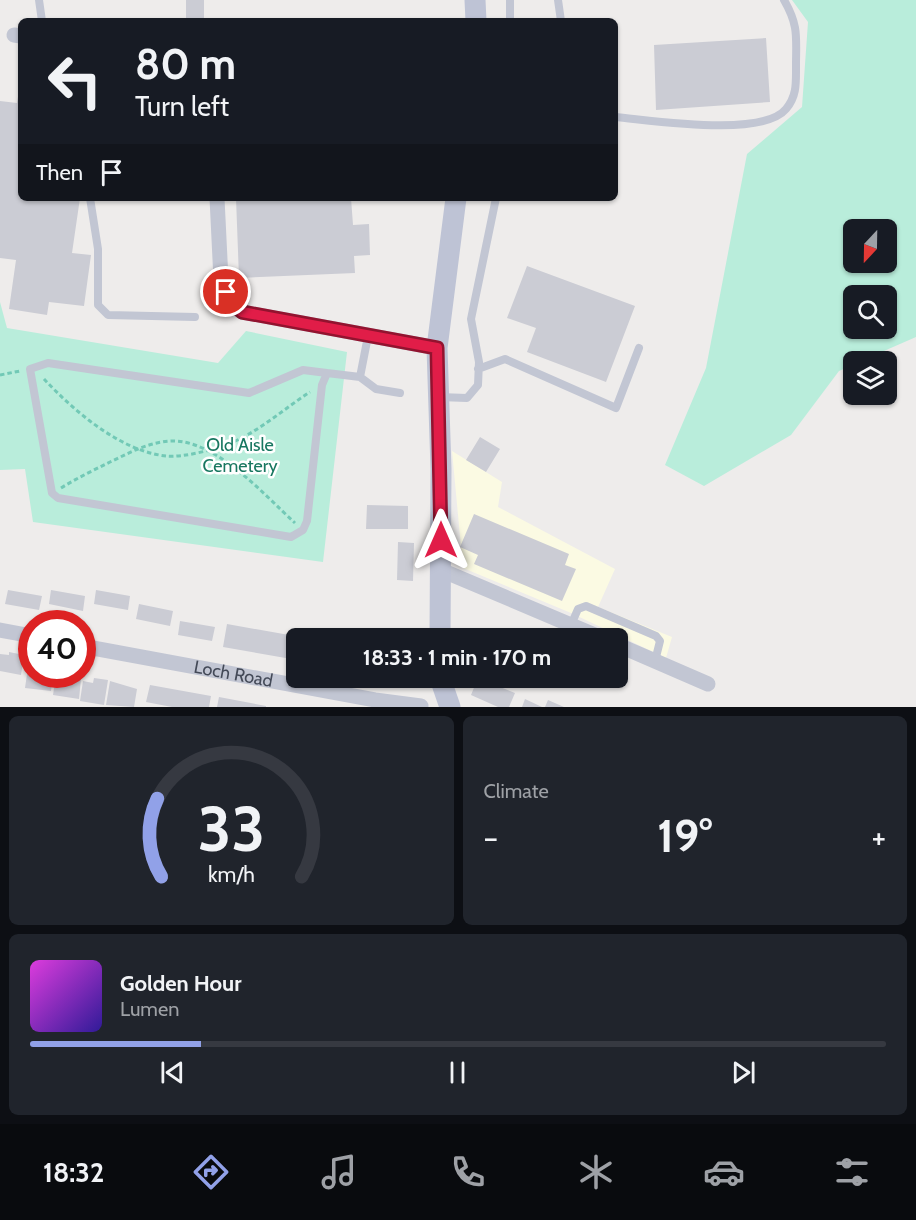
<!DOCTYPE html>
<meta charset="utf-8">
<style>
body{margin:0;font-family:Cabin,sans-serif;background:#20242c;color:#f1f3f6;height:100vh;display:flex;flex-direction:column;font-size:22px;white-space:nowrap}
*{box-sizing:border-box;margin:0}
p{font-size:20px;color:#9ea1a6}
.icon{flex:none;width:33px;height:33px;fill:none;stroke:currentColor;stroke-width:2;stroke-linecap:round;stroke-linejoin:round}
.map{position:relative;height:707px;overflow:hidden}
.panel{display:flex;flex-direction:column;gap:9px;padding:9px;background:#0d0f14;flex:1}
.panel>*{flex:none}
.banner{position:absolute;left:18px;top:18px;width:600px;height:183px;border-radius:9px;box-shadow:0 2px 4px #0004;background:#171b24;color:#f1f3f6;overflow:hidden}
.needle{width:39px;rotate:202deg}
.controls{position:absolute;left:843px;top:219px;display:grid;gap:12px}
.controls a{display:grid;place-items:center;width:54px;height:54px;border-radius:9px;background:#171b24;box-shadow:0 2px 4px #0004;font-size:30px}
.speed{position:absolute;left:18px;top:610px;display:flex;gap:12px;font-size:30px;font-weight:700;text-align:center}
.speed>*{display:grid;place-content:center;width:78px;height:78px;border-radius:50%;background:#171b24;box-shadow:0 2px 4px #0004;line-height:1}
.speed .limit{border:9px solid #d22;background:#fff;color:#111}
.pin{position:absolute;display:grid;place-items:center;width:51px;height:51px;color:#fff;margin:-26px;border:3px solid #fff;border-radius:50%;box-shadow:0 2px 6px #0007}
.me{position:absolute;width:66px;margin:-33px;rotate:0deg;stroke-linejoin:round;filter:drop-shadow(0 0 4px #0008)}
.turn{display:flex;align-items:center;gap:21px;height:126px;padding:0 18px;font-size:27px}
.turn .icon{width:78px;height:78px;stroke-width:2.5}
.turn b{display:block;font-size:42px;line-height:51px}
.then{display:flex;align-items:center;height:57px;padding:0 18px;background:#0003;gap:12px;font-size:22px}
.big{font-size:45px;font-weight:700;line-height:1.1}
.panel .widget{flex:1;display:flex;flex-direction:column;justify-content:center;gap:9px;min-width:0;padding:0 21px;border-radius:9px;background:#20242c}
.panel .dial{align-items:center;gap:0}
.dial svg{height:156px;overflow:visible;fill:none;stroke:#363941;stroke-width:7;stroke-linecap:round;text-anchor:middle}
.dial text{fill:#f1f3f6;stroke:none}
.song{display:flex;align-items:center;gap:18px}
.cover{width:72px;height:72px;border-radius:9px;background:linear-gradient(135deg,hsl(300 70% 55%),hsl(250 70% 35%))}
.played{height:6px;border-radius:3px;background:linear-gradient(90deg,#91a1e8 20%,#363941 20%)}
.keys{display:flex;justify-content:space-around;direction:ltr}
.heat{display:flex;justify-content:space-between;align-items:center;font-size:33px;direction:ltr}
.panel .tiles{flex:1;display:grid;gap:9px;grid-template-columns:1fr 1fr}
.widget:last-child{grid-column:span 2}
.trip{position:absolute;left:286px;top:628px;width:342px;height:60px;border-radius:9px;background:#171b24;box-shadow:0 2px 4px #0004;font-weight:700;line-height:60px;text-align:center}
.tab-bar{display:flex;height:96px;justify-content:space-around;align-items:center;background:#090b0e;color:#9ea1a6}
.tab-bar .icon{width:42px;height:42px}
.tab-bar .on{color:#91a1e8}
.tab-bar b{font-size:27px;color:#f1f3f6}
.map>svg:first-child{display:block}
.commercial{fill:#fbfae3}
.green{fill:#b9eddb;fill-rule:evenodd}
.building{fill:#cbccd4}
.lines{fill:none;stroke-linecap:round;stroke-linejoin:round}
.path{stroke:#72c9b6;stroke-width:3;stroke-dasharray:4.5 3;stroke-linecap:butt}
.lane{stroke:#c2c6d3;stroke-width:8}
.street{stroke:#c2c6d3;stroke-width:15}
.secondary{stroke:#bec3d5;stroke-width:21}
.route-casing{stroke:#92132f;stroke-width:15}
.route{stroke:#e11d48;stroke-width:10}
.labels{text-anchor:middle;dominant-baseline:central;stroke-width:5;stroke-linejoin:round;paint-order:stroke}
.park-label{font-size:18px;fill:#187760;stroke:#fff}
.street-label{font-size:18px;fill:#444a58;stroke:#fff}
</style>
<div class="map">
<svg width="916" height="707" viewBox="0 0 916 707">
<rect width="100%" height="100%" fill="#eeeceb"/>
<path class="commercial" d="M452,451L502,482L498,507L615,569L598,607L672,637L666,658L571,613L463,568Z"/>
<path class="green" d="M792,0H916V337L861,361L854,362L853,365L839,371L791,435L704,486L665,465L706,368L747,154L802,107L808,22ZM854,230H886V262H854ZM854,296H886V328H854Z
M0,302L7,328L218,363L246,331L347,352L323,562L33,522L25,469L0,470Z"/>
<path class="building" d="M186,0H204V21H186Z
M766,38L770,102L656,110L654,45Z
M20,84L21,198H80L72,253L91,255L84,306L49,302L47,315L9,309L16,260L0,258V101L17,103Z
M236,198H351L353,225L369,224L370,255L354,256L355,273L239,278Z
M527,266L635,306L606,382L527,352L536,328L507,318Z
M480,437L500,449L486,472L466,460Z
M367,505L408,506V529H366Z
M474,514L569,554L565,565L576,569L562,601L474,564L478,555L460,547Z
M398,542L414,543L413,581L397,580Z
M8,590L42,596L39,610L5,604Z
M51,590L85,596L83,611L49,604Z
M96,590L130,596L128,610L94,604Z
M139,604L173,611L170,626L136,619Z
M180,621L215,627L212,641L178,635Z
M227,624L306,638V639H297V660L223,647Z
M9,652L24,655L21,675L0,671V654L9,655Z
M28,667L32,668V675H53L51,691L25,688Z
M56,675H70V677L81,679L79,699L53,695Z
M94,678L108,680L104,705L80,701L83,681L93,683Z
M413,678H425L423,687L411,686Z
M478,678L515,693L509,707H498L471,695Z
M110,681L137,689L134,707L106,705Z
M150,685L211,696L209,707H172L146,702Z
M219,697L266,706V707H217Z
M525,699L542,707H522Z
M548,700L564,707H545Z"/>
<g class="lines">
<path class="path" d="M0,375L20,371
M44,379C74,411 120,451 166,456C183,458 217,449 233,442C261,430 285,408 310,392
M61,488C77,478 94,470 110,462C127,454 143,445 162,442C210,432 263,494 295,523"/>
<path class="lane" d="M39,0L42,21
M510,0V21
M558,0L561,21
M615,117C651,120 762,138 786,109C797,96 796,83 796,66C796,37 799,26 784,0
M90,198L98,249V305L108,315L195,317
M368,336L360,377L376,389L400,393
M48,363L249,393L303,370L327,373L322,385L307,521L303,530L291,537L58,498L52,493L30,369Z
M478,369L505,359L616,408L639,348
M327,373L360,377
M439,397L467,398L478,385L479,362L471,319L496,198
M571,625L578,609L586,606L656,636L660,641L655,661"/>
<g class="street">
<path d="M14,35L21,36"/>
<path d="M217,198L221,280L231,303L242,312L437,348"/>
<path d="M441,570L604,639"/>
<path d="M0,630L32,636"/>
<path d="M618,645L708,684"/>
<path id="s1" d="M82,646L375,700L421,706"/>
</g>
<path class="secondary" d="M475,0L476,21
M440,639L441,469L437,348L456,198
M440,678L450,707"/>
</g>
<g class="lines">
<defs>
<path id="route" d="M226,292L231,303L242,312L437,348L441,540"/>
</defs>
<use href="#route" class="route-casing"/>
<use href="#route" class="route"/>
</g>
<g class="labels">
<g class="park-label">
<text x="240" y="445">Old Aisle<tspan x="240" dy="21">Cemetery</tspan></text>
</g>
<g class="street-label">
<text stroke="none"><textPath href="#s1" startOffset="154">Loch Road</textPath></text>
</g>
</g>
</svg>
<div class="controls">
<a><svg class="needle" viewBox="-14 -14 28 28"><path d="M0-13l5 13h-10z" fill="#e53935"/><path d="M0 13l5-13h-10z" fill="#9ea1a6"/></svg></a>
<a><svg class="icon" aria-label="search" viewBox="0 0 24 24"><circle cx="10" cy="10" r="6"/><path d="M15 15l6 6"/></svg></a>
<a><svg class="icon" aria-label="layers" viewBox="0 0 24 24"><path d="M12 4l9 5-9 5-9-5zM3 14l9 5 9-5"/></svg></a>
</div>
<div class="speed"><div class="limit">40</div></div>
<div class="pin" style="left:226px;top:292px;background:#d93025"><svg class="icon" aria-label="arrive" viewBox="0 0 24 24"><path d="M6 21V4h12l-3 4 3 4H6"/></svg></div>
<svg class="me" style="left:441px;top:540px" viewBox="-20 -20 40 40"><path d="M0-17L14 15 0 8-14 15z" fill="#e11d48" stroke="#fff" stroke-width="4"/></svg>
<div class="trip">18:33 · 1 min · 170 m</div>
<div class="banner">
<div class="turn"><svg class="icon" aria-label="left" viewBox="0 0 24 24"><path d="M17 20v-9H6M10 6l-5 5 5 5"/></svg><div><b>80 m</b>Turn left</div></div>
<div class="then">Then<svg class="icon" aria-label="arrive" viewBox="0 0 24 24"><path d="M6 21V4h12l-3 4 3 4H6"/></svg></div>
</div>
</div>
<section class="panel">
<div class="tiles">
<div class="widget dial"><svg viewBox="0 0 100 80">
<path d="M14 69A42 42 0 1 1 86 69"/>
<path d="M14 69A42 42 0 0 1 12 29" stroke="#91a1e8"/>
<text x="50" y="56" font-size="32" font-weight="700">33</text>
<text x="50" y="72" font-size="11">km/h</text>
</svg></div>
<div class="widget"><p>Climate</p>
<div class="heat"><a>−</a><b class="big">19°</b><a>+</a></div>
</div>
<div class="widget">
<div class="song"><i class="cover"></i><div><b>Golden Hour</b><p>Lumen</p></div></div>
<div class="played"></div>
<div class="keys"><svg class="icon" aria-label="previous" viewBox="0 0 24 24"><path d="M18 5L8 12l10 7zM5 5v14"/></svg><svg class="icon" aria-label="pause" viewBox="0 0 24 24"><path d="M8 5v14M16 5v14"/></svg><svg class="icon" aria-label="next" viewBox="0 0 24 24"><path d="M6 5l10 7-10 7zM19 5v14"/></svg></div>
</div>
</div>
</section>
<nav class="tab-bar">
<b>18:32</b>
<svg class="icon on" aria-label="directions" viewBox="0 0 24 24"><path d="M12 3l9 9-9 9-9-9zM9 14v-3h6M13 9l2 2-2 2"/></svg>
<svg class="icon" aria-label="music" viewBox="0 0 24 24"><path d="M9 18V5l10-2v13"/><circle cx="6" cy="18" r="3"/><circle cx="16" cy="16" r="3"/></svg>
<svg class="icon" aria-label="phone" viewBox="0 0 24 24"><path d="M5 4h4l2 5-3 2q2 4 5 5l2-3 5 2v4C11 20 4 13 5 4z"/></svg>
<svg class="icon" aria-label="climate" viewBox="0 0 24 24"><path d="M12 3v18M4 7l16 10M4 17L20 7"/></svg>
<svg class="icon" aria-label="car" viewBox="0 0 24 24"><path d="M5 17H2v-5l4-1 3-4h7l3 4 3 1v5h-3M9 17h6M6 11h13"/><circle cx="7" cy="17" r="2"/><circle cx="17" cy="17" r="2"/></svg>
<svg class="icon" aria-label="filters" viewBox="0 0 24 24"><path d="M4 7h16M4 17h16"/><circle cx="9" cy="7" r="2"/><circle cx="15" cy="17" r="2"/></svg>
</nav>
